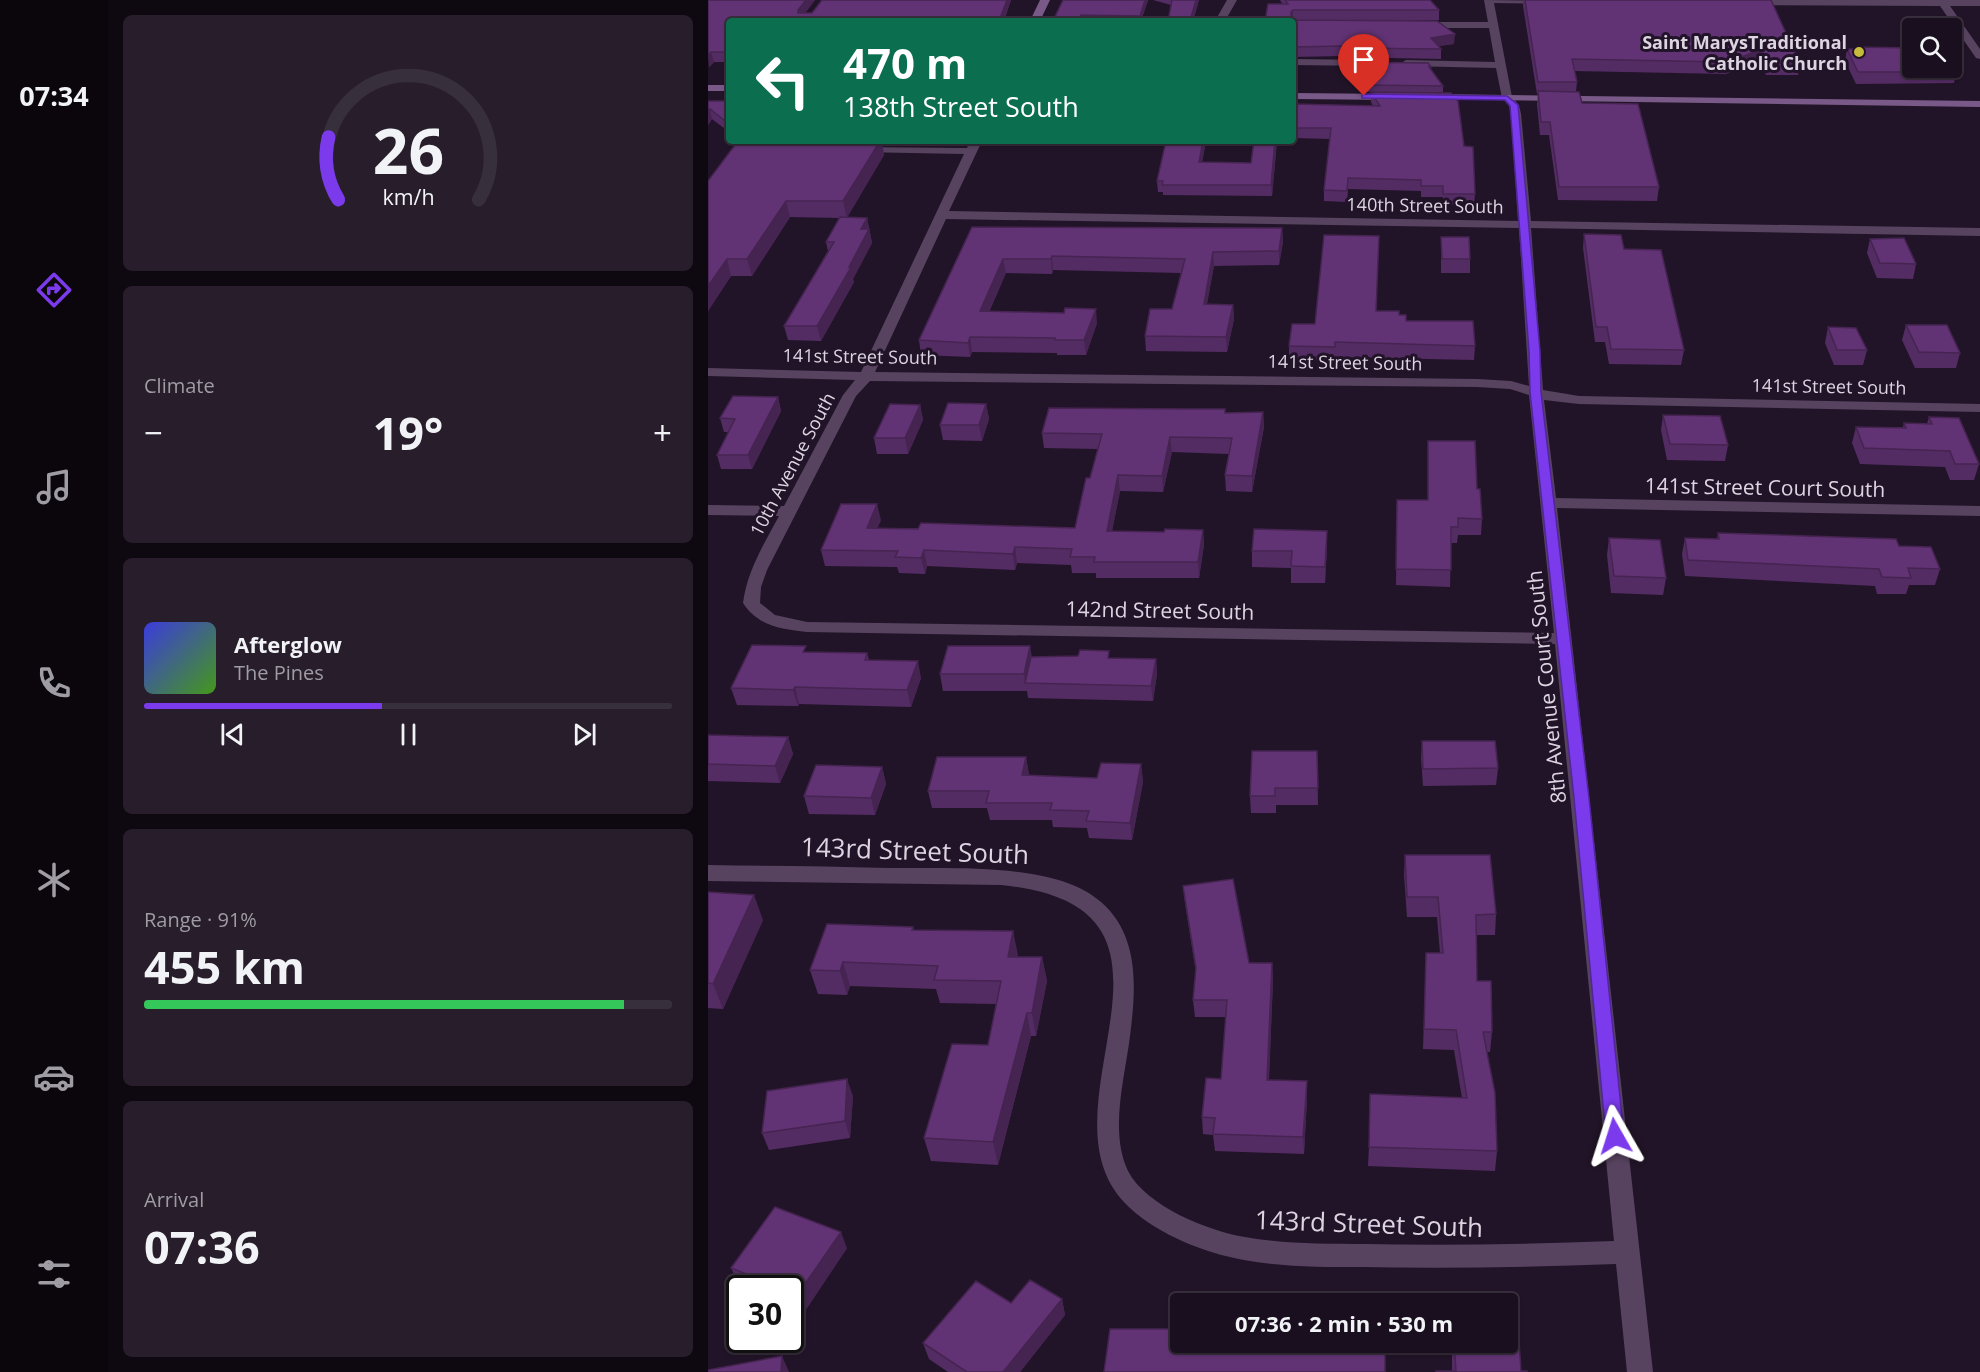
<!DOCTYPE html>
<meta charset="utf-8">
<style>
body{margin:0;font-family:"Open Sans",sans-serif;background:#271d2b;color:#f1f3f6;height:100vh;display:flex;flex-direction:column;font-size:22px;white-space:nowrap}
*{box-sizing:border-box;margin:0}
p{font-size:20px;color:#9f9ca4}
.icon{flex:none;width:33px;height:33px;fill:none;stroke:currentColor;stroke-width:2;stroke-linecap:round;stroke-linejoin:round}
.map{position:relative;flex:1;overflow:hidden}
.panel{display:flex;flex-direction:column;gap:15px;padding:15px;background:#0e0810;width:600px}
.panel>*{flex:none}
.top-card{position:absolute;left:18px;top:18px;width:570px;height:126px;border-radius:6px;box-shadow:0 2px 4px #0004,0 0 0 2px #382f3c;background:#0b6e4f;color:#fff;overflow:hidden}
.buttons{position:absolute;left:1194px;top:18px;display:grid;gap:12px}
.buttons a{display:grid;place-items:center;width:60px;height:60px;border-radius:6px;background:#1a0f1e;box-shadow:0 2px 4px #0004,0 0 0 2px #382f3c;font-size:30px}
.speed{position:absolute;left:18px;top:1275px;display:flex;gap:12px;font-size:30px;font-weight:700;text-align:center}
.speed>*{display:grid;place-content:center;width:78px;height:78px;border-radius:50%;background:#1a0f1e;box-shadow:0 2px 4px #0004,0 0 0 2px #382f3c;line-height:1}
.speed .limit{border:3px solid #111;border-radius:9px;background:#fff;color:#111}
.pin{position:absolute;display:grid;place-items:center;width:51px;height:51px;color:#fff;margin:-62px -26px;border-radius:50% 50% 50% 0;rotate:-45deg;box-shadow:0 0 6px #0007}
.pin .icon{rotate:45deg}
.me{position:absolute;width:66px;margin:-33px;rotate:354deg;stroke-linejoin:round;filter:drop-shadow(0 0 4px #0008)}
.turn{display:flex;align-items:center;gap:21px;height:126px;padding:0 18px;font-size:27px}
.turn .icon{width:78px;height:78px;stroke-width:2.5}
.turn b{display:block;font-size:42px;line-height:51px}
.big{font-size:45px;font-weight:700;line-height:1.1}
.panel .card{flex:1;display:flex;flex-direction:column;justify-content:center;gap:9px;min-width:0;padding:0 21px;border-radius:9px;background:#271d2b}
.panel .dial{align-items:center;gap:0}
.dial svg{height:156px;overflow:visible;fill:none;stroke:#382f3c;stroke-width:7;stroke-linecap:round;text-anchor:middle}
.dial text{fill:#f1f3f6;stroke:none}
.song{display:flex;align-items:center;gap:18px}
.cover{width:72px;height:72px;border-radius:9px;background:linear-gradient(135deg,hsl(240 70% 55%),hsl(100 70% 35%))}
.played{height:6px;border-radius:3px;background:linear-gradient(90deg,#7c3aed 45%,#382f3c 45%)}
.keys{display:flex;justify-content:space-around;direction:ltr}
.heat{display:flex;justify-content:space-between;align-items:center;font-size:33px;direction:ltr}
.charge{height:9px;border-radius:4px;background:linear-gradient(90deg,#34c759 91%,#382f3c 0)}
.trip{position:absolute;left:462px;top:1293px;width:348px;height:60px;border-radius:6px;background:#1a0f1e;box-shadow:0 2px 4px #0004,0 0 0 2px #382f3c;font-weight:700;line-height:60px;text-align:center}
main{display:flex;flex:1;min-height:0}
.tabs{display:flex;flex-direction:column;width:108px;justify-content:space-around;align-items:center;background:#0a060c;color:#9f9ca4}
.tabs .icon{width:42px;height:42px}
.tabs .on{color:#7c3aed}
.tabs b{font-size:27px;color:#f1f3f6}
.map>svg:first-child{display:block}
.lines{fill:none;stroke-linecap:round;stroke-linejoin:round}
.street{fill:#574360;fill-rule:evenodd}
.secondary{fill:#795987;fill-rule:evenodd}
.wall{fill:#542c64}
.shaded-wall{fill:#452451}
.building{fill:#623374;stroke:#452451;stroke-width:1.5}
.route{fill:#7c3aed;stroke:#51269a;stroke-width:1.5}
.poi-dot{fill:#c7bb3b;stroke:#221428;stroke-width:2}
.labels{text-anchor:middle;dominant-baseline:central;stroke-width:6;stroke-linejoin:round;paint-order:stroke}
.far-poi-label{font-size:18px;font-weight:bold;fill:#ddd4e2;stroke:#221428;text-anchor:end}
.far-street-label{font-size:18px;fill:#ddd4e2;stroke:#221428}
.street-label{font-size:21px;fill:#ddd4e2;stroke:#221428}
.near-street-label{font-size:26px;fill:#ddd4e2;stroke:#221428}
</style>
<main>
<nav class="tabs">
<b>07:34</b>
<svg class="icon on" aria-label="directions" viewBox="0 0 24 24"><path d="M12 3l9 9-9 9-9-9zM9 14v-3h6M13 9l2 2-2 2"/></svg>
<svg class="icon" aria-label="music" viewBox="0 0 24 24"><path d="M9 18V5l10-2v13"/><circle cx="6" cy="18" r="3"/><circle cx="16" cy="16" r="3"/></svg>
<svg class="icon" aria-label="phone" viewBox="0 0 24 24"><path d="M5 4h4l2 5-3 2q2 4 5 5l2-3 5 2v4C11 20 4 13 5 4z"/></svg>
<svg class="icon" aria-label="climate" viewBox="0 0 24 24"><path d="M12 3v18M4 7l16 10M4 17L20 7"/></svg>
<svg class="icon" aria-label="car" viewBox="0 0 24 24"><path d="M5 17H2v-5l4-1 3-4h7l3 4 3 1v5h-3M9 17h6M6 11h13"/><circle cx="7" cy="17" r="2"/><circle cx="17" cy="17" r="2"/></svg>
<svg class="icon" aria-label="filters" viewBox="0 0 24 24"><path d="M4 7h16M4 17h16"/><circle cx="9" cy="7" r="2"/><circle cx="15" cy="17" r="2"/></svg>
</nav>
<section class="panel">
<div class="card dial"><svg viewBox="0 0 100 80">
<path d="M14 69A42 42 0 1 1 86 69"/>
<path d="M14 69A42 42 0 0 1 9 37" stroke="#7c3aed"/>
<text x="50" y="56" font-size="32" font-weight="700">26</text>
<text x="50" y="72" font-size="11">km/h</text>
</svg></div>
<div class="card"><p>Climate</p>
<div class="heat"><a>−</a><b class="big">19°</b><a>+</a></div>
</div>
<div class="card">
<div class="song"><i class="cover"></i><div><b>Afterglow</b><p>The Pines</p></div></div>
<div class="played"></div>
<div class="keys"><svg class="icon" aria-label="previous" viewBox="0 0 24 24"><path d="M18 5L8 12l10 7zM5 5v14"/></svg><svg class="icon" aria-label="pause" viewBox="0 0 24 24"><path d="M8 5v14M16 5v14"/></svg><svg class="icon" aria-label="next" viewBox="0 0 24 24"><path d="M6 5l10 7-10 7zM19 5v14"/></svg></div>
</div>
<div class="card"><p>Range · 91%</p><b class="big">455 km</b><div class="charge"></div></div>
<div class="card"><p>Arrival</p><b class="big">07:36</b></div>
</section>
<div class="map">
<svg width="1272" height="1372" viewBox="0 0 1272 1372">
<rect width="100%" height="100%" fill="#221428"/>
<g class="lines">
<path class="street" d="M519,0H529L517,21H507Z
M776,0L844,1L839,4L786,3L804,97L811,105L813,114L823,221L1272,228V236L823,228L835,390L871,396L1272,404V412L871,404L836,400L848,498L1272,506V516L849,508L945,1372H919L908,1264C824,1267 739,1269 654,1267C615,1267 575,1267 536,1260C497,1253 451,1235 422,1208C317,1113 518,907 293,885L0,881V865C60,866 119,866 179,868C238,869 348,861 393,902C432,936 428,989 422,1036C417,1077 401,1131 420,1171C438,1206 500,1231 537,1237C576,1244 616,1244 656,1244C739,1246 823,1244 906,1241L847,644L99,632C73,629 50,626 35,603C39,571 56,544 71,516L0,515V505L76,506L135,395L147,380L0,376V368L153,372L256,154L151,152L145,149L147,147L259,148L262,141H274L241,211L810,221L803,114L801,106L794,98L788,68L698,66L693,63L698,60L787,62L781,28H709L704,25L709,22H780ZM238,219L811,228L821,386L803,381L769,379L167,372ZM162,381L769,387L802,389L821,395L846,633L99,622L67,615L52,603L53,587L59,570L148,396Z
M1041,0H1272V6H1242L1272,49V59L1268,58L1232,6L1038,5L1036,3Z
M585,59L664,60L669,63L664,66L585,65Z"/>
<path class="secondary" d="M332,0H342L332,21H322Z
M0,85H21V91H0Z
M585,93L685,94L690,97L685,100L585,99Z
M722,94L1272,101V107L718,99L717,97Z"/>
</g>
<path class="wall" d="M0,0H107L97,13L303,0L296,21H21V62H6L1,67Z
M440,0L433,21H345Z
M445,0H491L485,21L463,5Z
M572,0H722L731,10V20H585L746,44L731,46L733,49V59L635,57L634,56L585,57V21Z
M815,0H1063L1092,64L1090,75H1058L1052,60L1018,74L867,71L869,82L868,91L874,103L951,187L949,201L850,200L841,135H832L829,104L830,94H829L815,6Z
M1196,27L1204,28V68L1248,72L1246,83L1148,84L1137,61L1139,49H1147L1148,47L1198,48L1193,39Z
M642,62L723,67L722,69L735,86V92H656L642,68Z
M663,92L756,146L767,194L766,205H735V197H713V191L640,189L639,202L616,201V190L622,139L585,138V104L665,106L663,102Z
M0,101H21V132L4,119L0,125Z
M30,141H218L217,144H174L176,155L139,217L159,218L164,243L145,279L146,282L113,341L80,340L76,326L120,251L118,242L132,218L82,217L44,276H23L0,311V181Z
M458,141H498L494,162L543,163L546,141H569L564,196L455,195V192H450L449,181Z
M264,227L574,228L575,242L571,265L506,266L499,304L525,305L526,319L519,352L438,351L437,336L464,309L473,273L345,270L344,274L298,273L281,312L389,323L378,355H349V353L264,352L262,357L213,355L211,340Z
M876,234L976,350L973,365L901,364L897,342H887L875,248Z
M733,237L762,259V273H733Z
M1162,239L1208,264L1205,279L1169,278L1159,253Z
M669,311L691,315L698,321L767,346L766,360L627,357V361L581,360V346L607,324Z
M1198,325L1252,353L1248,368H1207L1194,340Z
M1120,327L1159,350L1155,365H1126L1117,343Z
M70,397L73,411L44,469H13L9,455L20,432H16L12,418Z
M278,404L281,419L274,441L235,440L232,425Z
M212,405L215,420L200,454H169L166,438Z
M517,409V413L555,412L556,427L544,492L518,491L517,475L521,454L464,452L455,492L412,491L404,531L456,532L495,530L496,545L491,578H388V573H364L363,565L309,563L307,570L219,566L217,574L191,573L189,567L117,566L113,550L173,520L169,528H367L390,449L336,448L334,433Z
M955,415L1020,445L1017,461L959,460L953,430Z
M1221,417L1271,464L1266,480H1242L1237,467L1152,464L1144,443L1148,427H1195L1196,423L1219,424Z
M720,441L769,489L774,519L773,535H750L749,543H743L742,587L688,585L689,500H720Z
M619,531V547L617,583H583V568L544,567V551Z
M1010,533L1191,546L1232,569L1227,585H1201L1198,594H1169L1167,586L977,576L974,554L977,538L1009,539Z
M901,538L958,578L955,595L903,593L899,555Z
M99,652L159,653L161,660L213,678L203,707L91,704L90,706L29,705L23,688Z
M324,657L448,659L449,674L445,701L320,698L319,691H235L232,674Z
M0,735L80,737L85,754L72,783L0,781Z
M714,741L790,768L788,785L715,786L713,758Z
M609,751L610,805H568V813H543L542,796Z
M318,757L321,775L389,778L433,764L435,782L424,840L381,838L379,828L345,827L344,820H282L279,808H224L220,791Z
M174,767L178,784L167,815L101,814L96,796Z
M697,855L788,914L787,935H769V981L784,1032L782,1052H779L789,1151L787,1171L660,1166L661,1147L754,1098L746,1050L715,1049L718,953H732L729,917H699L696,875Z
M475,886L541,963H564L565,980L561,1080L599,1081V1098L596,1154L507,1151L505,1135L495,1134L494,1117L513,1079L518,1017H487L485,1000L488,973L477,903Z
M0,892L55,920L15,1009L0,1008Z
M205,927L206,931H305L309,957H334L339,981L328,1036H323L290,1165L223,1161L216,1138L280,1045L288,1004L232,1003L228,989L142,986L139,995L110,994L102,970Z
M145,1096L142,1138L61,1150L54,1133Z
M139,1248L97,1311L82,1305V1288H41L31,1284L23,1268Z
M354,1299L357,1315L312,1372H240L221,1359L215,1343L303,1303Z
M744,1342H800L813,1371H744Z"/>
<path class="shaded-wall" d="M98,0H107L92,20L90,10Z
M299,0H303L296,21H291Z
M437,0H440L433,21H432V16Z
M488,0H491L485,21H482Z
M585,10V20L584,21L583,12Z
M747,34L746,44L723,47V38Z
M1054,49L1052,60L1018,74L1020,62Z
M3,52L6,62L1,67L0,55Z
M2,109L4,119L0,125V111Z
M172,141H174L176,155L139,218L135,201Z
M495,141H498L492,173L491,162Z
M567,141H569L564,196L563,185Z
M78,201L82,217L44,276L39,259Z
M159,218L164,243L145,279L146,282L113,341L109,326L153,229Z
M574,228L575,242L571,265V251Z
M505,252L506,266L496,319V304Z
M344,256L345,270L344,274L343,259Z
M19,259L23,276L0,311V286Z
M295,259L298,273L275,326L272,311Z
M525,305L526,319L519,352L518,337Z
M388,309L389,323L378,355L376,340Z
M262,337L264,352L262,357L260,343Z
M70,397L73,411L44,469L40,455Z
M278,404L281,419L274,441L271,425Z
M212,405L215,420L200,454L197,438Z
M555,412L556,427L544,492V476Z
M462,437L464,452L455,492L454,476Z
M410,475L412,491L401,547L399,531Z
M169,504L173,520L163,544L159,528Z
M495,530L496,545L491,578L490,562Z
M619,531V547L617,583V567Z
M307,547L309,563L307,570L305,554Z
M216,550L219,566L217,574L213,558Z
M322,646L325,663L317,683L316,674Z
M448,659L449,674L445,701L443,686Z
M210,661L213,678L203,707L199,690Z
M87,687L91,704L90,706L85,690Z
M80,737L85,754L72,783L67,766Z
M318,757L321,775L317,792L314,775Z
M433,764L435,782L424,840L422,823Z
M174,767L178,784L167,815L163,798Z
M46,895L55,920L15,1009L5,984Z
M305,931L310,955L304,980L300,957Z
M334,957L339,981L328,1036L324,1013Z
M135,962L142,986L139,995L132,971Z
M564,963L565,980L560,1097L559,1080Z
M319,1013L323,1036L290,1165L285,1142Z
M139,1079L145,1096L142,1138L137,1121Z
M599,1081V1098L596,1154L595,1137Z
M133,1232L139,1248L97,1311L90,1294Z
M354,1299L357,1315L312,1372H295Z
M74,1356L81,1372H73Z"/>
<path class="building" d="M0,0H98L90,10V13H104L114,0H299L291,21H21V52H3L0,55Z
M355,0H437L432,16L373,15L370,21H345Z
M464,0H488L482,21H460Z
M577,0H722L731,10H585L583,12V20L729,21L747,34L723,38L733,49L635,48L634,46L585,47V21H557L560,4H580Z
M817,0H1063L1092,64L1060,63L1054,49L1020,62L864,59L869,82H830Z
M1196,27H1220V28H1204V43Z
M1148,47L1204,48V68H1244V64L1248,72H1150L1139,49H1149Z
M642,62L720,63L723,67H721L735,86L656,85Z
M830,91L871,92L874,103L930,104L951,187H851L842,122H833Z
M663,92L743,93L750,101L756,146L765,147L767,194H735V186H713V180L640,178L639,191L616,190L623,128H585V104L672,106Z
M0,101H21V124L2,109L0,111Z
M30,141H172L135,201H78L39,259H19L0,286V181Z
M458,141H495L491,162L543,163L546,141H567L563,185H454L455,181H449Z
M132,217L159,218L153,229H161L141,267H143L109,326H76L126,242H118Z
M264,227L574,228L571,251L505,252L496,304L525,305L518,337L437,336L442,309H464L477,259L344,256L343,259H295L272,311L356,313L357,308L388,309L376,340H347V338L262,337L260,343L211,340Z
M876,234L913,235L916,249L953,250L976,350L903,349L899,327H888Z
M616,235L671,236L668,311H691V315H698V321H765L767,346L627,342V347L581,346L584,324H607Z
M733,237H761L762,259H734Z
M1196,238L1208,264L1172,263L1162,239Z
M1198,325H1239L1252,353L1211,352Z
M1120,327L1148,328L1159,350H1129Z
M25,396L70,397L40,455H9L27,419L12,418Z
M240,403L278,404L271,425H232Z
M182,404L212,405L197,438H166Z
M341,408L483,409H517V413L555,412L544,476L517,475L524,438L462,437L454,476L410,475L399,531L456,532L457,529L495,530L490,562H386L387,557H362L364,549L307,547L305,554L216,550L213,558L187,557L190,551L113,550L133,504H169L159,528L210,529L213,523L367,528L378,478H382L394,434L334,433Z
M955,415L1012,416L1020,445L962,444Z
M1221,417L1251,418L1271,464H1247L1242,451L1156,448L1148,427L1198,428L1196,423L1224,424Z
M720,441H767L769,489H772L774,519L750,518V527H743V570L688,569L689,500H720Z
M546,529L619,531L617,567L583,566L584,551H544Z
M1010,533L1188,539L1191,546L1223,547L1232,569L1200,568L1203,578L1174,577L1171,569L980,560L977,538L1011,539Z
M901,538L952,540L958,578L906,576Z
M44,645L98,646L95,652L159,653L157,660L210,661L199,690L87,687L85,690L23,688Z
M240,646H322L316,674H232Z
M372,650L401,651L400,658L448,659L443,686L317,683L323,657L370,656Z
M0,735L80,737L67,766L0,764Z
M714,741H787L790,768L715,769Z
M544,751H609L610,788H567V796H542Z
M229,757H318L314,775L389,778L393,763L433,764L422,823L378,821L381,811L342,810L344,803H278L281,791H220Z
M108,765L174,767L163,798L96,796Z
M697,855H782L788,914L768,915L769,981H783L784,1032H775L787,1093L789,1151L661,1147L662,1094L759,1098L748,1030L716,1029L718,953H735L730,897H699Z
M525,879L541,963H564L559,1080L599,1081L595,1137L505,1134L507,1118L494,1117L498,1078L513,1079L519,1000H485L488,968L475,886Z
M0,892L46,895L5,984L0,983Z
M119,924L205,927L204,930L305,931L300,957H334L324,1013H319L285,1142L216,1138L244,1044L280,1045L293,981L226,980L230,966L135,962L132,971L102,970Z
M139,1079L137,1121L54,1133L59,1091Z
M67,1207L133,1232L90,1294L82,1292V1288H75L23,1268Z
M322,1280L354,1299L295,1372H259L215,1343L268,1281L303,1303Z
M800,1325H810L813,1371H819V1372H728V1371H748L746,1342H800Z
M402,1329H472V1342H677V1372H396Z
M74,1356L73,1372H0V1370Z"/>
<path class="route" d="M656,94L799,96L810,105L832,351L833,392L881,798L916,1136L913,1141L907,1144L901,1141L898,1136L866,798L822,392L821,351L802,106L797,100L654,98V95Z"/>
<circle class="poi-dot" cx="1151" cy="52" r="6"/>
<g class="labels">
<g class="far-poi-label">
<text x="1139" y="42">Saint MarysTraditional<tspan x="1139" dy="21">Catholic Church</tspan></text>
</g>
<g class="far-street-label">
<text transform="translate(717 205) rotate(1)">140th Street South</text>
<text transform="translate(152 356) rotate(1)">141st Street South</text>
<text transform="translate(637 362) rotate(1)">141st Street South</text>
<text transform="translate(1121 386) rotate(1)">141st Street South</text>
<text transform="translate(84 464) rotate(-62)">10th Avenue South</text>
</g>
<g class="street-label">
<text transform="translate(1057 487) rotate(1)">141st Street Court South</text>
<text transform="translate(452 610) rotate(1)">142nd Street South</text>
<text transform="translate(838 687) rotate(-96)">8th Avenue Court South</text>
</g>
<g class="near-street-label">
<text transform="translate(207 850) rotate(2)">143rd Street South</text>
<text transform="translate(661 1223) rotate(2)">143rd Street South</text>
</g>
</g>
</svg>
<div class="buttons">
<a><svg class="icon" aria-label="search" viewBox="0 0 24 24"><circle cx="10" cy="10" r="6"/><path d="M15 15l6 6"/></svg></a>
</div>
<div class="speed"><div class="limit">30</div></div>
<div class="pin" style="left:656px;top:96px;background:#d93025"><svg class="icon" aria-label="arrive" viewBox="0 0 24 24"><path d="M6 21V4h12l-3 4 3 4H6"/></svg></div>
<svg class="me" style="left:907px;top:1136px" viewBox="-20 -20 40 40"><path d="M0-17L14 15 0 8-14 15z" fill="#7c3aed" stroke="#fff" stroke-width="4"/></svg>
<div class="trip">07:36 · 2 min · 530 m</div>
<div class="top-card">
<div class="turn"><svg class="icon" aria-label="left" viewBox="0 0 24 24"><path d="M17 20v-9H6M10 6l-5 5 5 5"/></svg><div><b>470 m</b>138th Street South</div></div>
</div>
</div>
</main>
